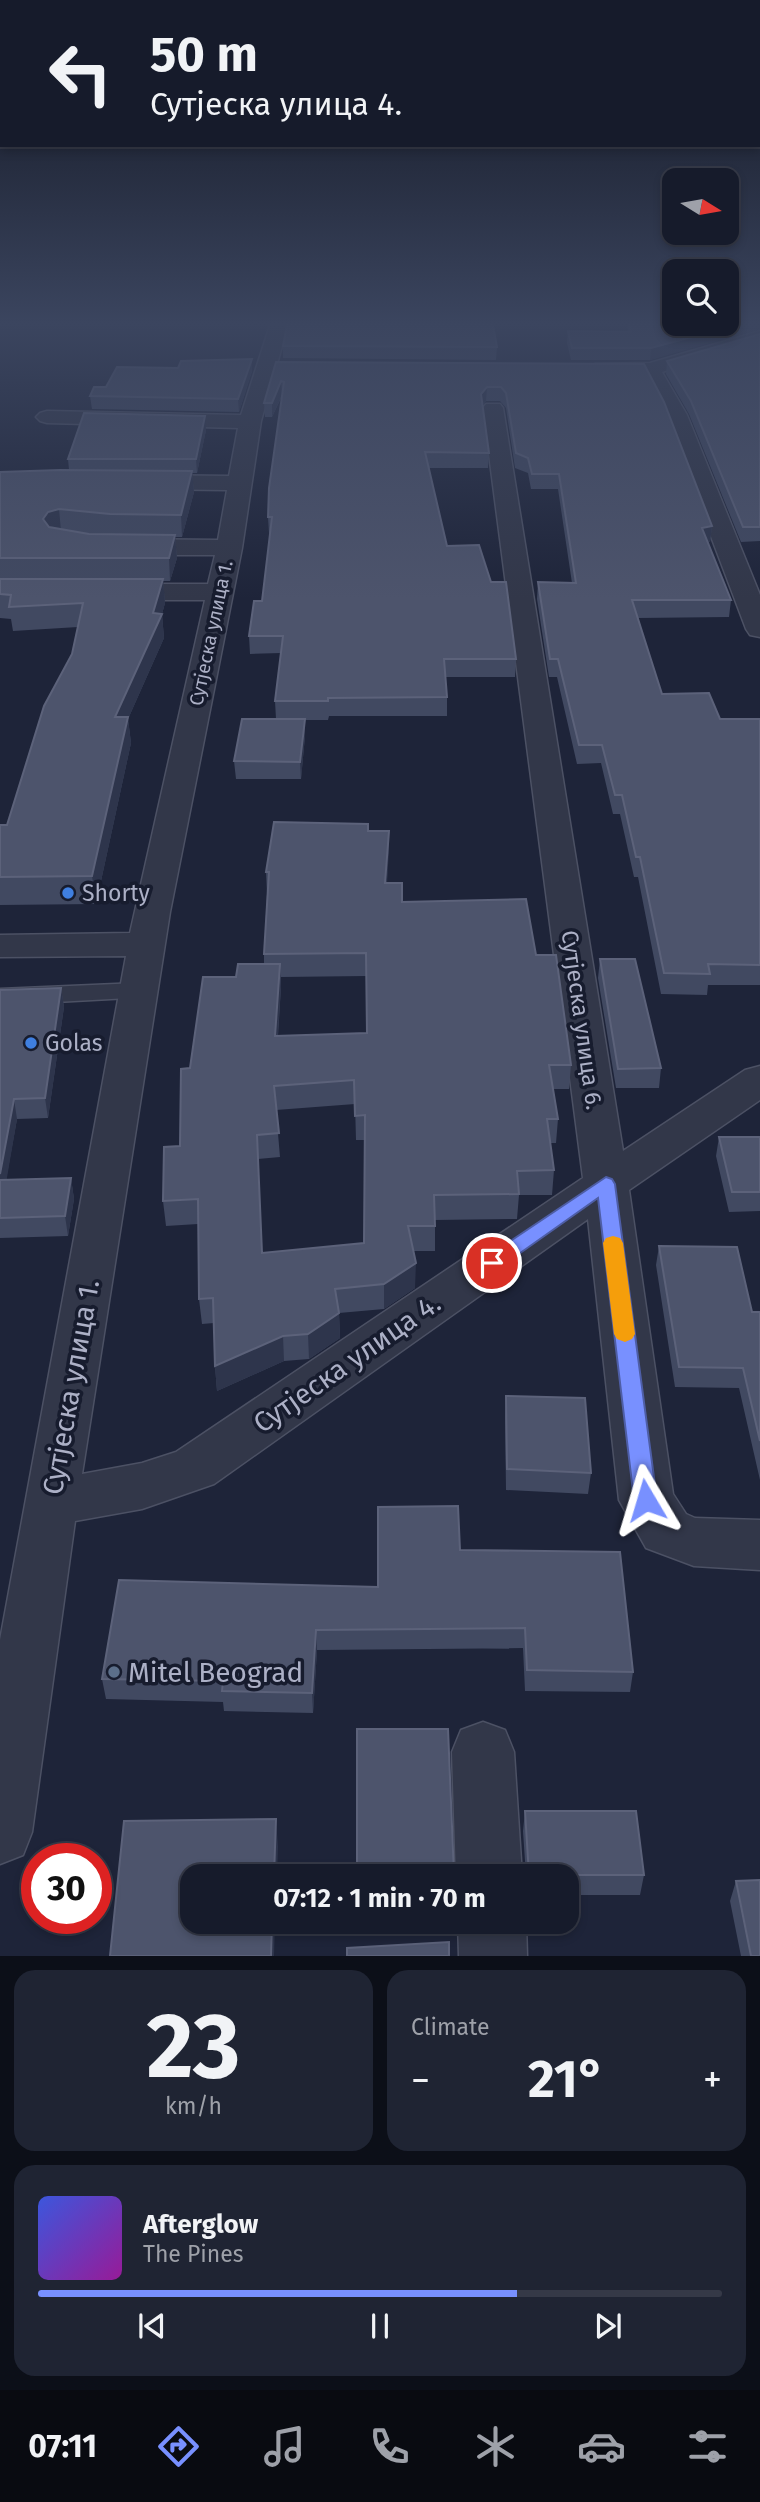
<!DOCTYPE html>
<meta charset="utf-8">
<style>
body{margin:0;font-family:"Fira Sans",sans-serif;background:#1f2433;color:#f1f3f6;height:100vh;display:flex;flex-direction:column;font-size:26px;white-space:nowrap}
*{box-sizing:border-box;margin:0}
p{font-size:23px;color:#9ea1a9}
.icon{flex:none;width:38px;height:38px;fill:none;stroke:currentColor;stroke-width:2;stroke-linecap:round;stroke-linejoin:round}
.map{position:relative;height:1956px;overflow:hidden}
.panel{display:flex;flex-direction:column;gap:14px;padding:14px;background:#0c0f18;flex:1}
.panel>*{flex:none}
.banner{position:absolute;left:0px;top:0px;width:761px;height:147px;box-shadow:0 4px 10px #0003,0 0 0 2px #353947;background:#161b2b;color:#f1f3f6;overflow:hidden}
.needle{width:46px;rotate:101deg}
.buttons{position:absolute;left:662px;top:168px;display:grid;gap:14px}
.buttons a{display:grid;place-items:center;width:77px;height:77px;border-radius:14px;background:#161b2b;box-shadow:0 4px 10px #0003,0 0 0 2px #353947;font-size:35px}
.speed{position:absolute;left:21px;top:1843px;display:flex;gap:14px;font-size:35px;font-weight:700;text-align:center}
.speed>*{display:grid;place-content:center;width:91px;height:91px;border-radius:50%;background:#161b2b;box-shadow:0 4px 10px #0003,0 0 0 2px #353947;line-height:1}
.speed .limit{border:10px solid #d22;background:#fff;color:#111}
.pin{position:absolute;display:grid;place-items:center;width:60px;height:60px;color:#fff;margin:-30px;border:4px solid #fff;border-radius:50%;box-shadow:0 2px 7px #0007}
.me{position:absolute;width:77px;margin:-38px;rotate:353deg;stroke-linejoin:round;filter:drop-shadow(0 0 5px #0008)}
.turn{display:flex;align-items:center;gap:24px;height:147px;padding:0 35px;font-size:32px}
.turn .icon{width:91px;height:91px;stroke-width:2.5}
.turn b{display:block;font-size:49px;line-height:60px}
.big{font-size:52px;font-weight:700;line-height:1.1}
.panel .widget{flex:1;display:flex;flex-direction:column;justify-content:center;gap:10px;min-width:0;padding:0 24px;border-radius:21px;background:#1f2433}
.panel .dial{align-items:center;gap:0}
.dial b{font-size:91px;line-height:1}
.song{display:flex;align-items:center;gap:21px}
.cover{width:84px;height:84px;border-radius:10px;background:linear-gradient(135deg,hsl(230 70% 55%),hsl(300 70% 35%))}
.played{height:7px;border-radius:4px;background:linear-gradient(90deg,#7890ff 70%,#353947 70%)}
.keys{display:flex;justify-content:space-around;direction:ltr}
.heat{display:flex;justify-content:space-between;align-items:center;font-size:38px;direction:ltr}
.panel .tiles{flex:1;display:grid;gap:14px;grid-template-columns:1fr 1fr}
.widget:last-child{grid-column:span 2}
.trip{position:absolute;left:180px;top:1864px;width:399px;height:70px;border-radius:21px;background:#161b2b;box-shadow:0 4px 10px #0003,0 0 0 2px #353947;font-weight:700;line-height:70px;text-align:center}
.menu{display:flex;height:112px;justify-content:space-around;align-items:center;background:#090b11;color:#9ea1a9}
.menu .icon{width:49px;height:49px}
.menu .active{color:#7890ff}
.menu b{font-size:32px;color:#f1f3f6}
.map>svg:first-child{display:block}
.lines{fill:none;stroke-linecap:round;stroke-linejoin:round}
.lane-casing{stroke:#4c5164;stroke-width:3}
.street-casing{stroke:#4c5164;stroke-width:3}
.lane{fill:#323749;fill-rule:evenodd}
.street{fill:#323749;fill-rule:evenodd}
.wall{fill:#414961;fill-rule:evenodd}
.shaded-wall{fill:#2e354c}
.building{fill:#4d546c;stroke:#5c627a;stroke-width:2;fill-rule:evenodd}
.route{fill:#7890ff;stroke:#4e5ea6;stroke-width:2}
.slow{fill:#f59e0b}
.shop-dot{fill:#3f7fe0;stroke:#171c2e;stroke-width:2.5}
.service-dot{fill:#5c6f8a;stroke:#171c2e;stroke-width:2.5}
.labels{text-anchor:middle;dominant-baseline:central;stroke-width:7;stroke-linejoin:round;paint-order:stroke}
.far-street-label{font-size:19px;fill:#acb0c6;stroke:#171c2e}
.poi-label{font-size:23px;fill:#acb0c6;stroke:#171c2e;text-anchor:start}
.street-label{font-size:23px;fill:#acb0c6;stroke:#171c2e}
.near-street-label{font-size:28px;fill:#acb0c6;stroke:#171c2e}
.near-poi-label{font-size:28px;fill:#acb0c6;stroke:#171c2e;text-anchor:start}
</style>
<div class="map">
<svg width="760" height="1956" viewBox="0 0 760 1956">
<rect width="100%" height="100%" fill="#1e2439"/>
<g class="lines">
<defs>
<path id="lane" d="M139,983L148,985L152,991L148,997L0,1005V989Z"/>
<path id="street" d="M270,325H288L261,421L242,548L170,912L82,1474L142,1463L176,1452L583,1178L483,408L486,404H500L503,408L623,1151L745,1070L760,1066V1100L629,1190L673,1494L686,1514L695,1518L760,1520V1570L694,1566L646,1548L619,1500L588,1219L214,1484L142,1509L75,1521L32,1832L23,1855L0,1864V1640L126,956L0,957V935L130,933L205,600H113L104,598L100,592L104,586L113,584H208L215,555H122L113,552L109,547L113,542L122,539L218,540L227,490L141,489L133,487L129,482L133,477L141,475L229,476L238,428L47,423L40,421L36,417L40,413L47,411L241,415Z
M760,331V343L662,372L687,415L760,595V637L750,635L746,629L665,415L644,375L595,376L585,370L595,364L650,363Z
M483,1722L505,1730L514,1752L522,1876H456L452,1752L461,1730Z
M458,1922H526L527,1956H459Z"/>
</defs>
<use href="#lane" class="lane-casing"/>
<use href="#street" class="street-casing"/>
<use href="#lane" class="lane"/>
<use href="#street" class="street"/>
</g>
<path class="wall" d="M627,325H760L650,360H571L567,343L568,331L628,332Z
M760,334V541L741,542L689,414L666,374L667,361Z
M283,346L497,347L496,360L283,358Z
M276,362L644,364L712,526L710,542H708L731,600L729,617L638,618L662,694L720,719H760V985H708L707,995L661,994L638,877H634L620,814H613L601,763L577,764L557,677H549L537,599L538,582L572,583L558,489H531L528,473L515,468L506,408L500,401H486L482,406L489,453L488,468H429L447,546L516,659L515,677H445L447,697V716H329L328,720H305V736L301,779H236L234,761L276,719L275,701L281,653L250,654L249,636L262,601L270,533H269L268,517L282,396L272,417H265L264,403Z
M252,371L239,412L92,409L90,396L106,387Z
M206,430L197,473H192L194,492L182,537H175L177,558L170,581H163L165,603L162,614L164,638L128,719L131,743L96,904L0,905V825H7L72,654L78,627L13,631L11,619L0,618V472L69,470L68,459Z
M368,831H389L387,883L402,902L536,955L571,1065L569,1089H553L558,1119L556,1143H550L554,1170L552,1195H519L517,1219L435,1220V1251H413L415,1288L384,1309L339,1313L340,1338L309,1359L284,1361L217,1391L215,1366L214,1323L202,1324L199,1299L198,1224L166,1226L163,1201L180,1146L190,1068L236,977L264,964V954L267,894L266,872ZM367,976V1033L278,1036L281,987V977ZM355,1104L356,1140H365L364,1243L262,1253L258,1159L280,1157L276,1110Z
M600,959L661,1068L659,1088H616L598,978Z
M61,988L64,1007L48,1118L17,1119L6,1180L71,1178L74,1199L68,1236L0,1238V990Z
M719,1137H760V1211L729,1212L716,1156Z
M659,1246L752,1312H760V1480L739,1388L675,1387L656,1265Z
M506,1396L591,1473L588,1494L506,1490L505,1417Z
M460,1550L633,1672L630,1692L525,1691L523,1648L317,1650L313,1713L224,1711L223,1702L106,1699L102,1679L378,1587Z
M357,1729H448L454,1876H357Z
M525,1811L644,1875L640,1895H567V1876H526L523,1831Z
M736,1881L760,1956H741L730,1901Z"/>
<path class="shaded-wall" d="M736,325H760V329L650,360L651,348Z
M252,359V371L239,412L238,399Z
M281,381L282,395L272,417V403Z
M487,387L486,401L480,408L481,394Z
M205,416L206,430L197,473L196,459Z
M192,471L194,492L182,537L181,515Z
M59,509L61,531L51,535L43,519L48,512Z
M712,526L710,542L700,544L702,528Z
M175,535L177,558L170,581L169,558Z
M163,579L165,603L162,614L164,638L128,719L131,743L96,904L92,876L115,717L153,613Z
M305,719V736L301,779L300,762Z
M389,831V853L385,905V883Z
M280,964L281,987L276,1060L275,1036Z
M61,988L64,1007L48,1118L45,1098Z
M14,1099L17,1119L3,1201L0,1186V1174Z
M71,1178L74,1199L68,1236L65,1216Z
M416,1263L415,1288L384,1309V1284Z
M339,1313L340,1338L309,1359L308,1334Z
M283,1336L284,1361L217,1391L215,1366Z
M316,1630L317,1650L313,1713L312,1693Z
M276,1819L278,1847L277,1876H274Z
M272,1922H275L274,1956H271Z"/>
<path class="building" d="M287,325H493L497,347L283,346Z
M630,325H736L651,348H572L568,331L631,332Z
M760,334V527H743L691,401L667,361Z
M252,359L238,399L90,396L94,387H106L117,367L178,368L181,361Z
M276,362L644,364L664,402L712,526L702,528L731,600H632L662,694L709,693L720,719H760V965L708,964L710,974L664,973L640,857H636L622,795H615L602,745H579L558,659H550L538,582L576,583L559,474H532L528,458L516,453L506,393L501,387H487L481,394L489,453L425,452L447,546L479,545L491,582H506L516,659H444L447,697L328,698V701H275L283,636H249L254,601H262L272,517H268L269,488L284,382L281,381L272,403H264Z
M84,413L205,416L196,459H68Z
M60,470L192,471L181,515L110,514L59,509L48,512L43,519L49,527L89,534L175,535L169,558H0V472Z
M0,579H163L153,613L162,614L115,717H128L92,876L0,877V825H7L44,706L72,654L83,603L9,607L11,595L0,594Z
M242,719H305L300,762L234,761Z
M274,822L368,824V831H389L385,883H402V902L526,899L536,955H556L571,1065H549L558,1119H547L554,1170L517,1171L519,1194L434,1195L435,1226H408L416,1263L384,1284L335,1289L339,1313L308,1334L283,1336L215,1366L213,1298L199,1299L198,1199L163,1201L164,1147L180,1146L181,1069L190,1068L203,977H236L238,964H280L275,1036L367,1033L366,953L264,954L269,872H266ZM354,1080L355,1116L365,1115L364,1243L262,1253L257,1135L279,1133L274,1086Z
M600,959H635L661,1068L618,1069Z
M61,988L45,1098L14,1099L0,1174V990Z
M719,1137H760V1192H732Z
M71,1178L65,1216L0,1218V1180Z
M659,1246L737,1247L752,1312H760V1441L743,1368L679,1367Z
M506,1396L585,1398L591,1473L507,1469Z
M458,1506L460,1550L620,1552L633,1672L527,1670L525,1628L316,1630L312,1693L222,1691L223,1681L102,1679L119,1580L378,1587V1507Z
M357,1729H448L454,1875H357Z
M525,1811H636L644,1875H529Z
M276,1819L274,1876H192V1922H272L271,1956H110L124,1821Z
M760,1880V1956H751L736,1881Z
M449,1942V1956H347V1948Z"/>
<linearGradient id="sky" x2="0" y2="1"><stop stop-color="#10141f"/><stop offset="0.54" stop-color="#3b455f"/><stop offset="1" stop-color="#3b455f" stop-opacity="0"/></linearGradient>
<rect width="760" height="599" fill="url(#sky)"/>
<path class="route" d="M606,1177L612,1179L615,1184L657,1500L654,1507L646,1510L638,1507L634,1500L598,1198L499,1268L492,1270L485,1268L482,1263L485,1258Z"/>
<path class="slow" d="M613,1236L620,1238L623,1243L635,1334L632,1339L625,1342L617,1339L614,1334L603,1243L606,1238Z"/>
<g class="shop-dot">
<circle cx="68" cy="893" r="7"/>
<circle cx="31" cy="1043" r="7"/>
</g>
<circle class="service-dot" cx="114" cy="1672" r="7"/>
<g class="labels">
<g class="far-street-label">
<text transform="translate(211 633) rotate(-78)">Сутјеска улица 1.</text>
</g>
<g class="poi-label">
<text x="82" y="893">Shorty</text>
<text x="45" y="1043">Golas</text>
</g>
<g class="street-label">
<text transform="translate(582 1020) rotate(82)">Сутјеска улица 6.</text>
</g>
<g class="near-street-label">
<text transform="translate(347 1363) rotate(-35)">Сутјеска улица 4.</text>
<text transform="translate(71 1387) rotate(-80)">Сутјеска улица 1.</text>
</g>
<g class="near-poi-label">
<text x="128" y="1672">Mitel Beograd</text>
</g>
</g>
</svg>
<div class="buttons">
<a><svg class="needle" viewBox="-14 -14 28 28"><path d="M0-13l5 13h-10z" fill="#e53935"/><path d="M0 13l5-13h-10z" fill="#9ea1a9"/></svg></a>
<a><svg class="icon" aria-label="search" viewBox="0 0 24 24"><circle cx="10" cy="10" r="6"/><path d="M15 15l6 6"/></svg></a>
</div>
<div class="speed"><div class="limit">30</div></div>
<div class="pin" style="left:492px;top:1263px;background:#d93025"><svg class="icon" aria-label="arrive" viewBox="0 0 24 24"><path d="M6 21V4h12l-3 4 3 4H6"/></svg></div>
<svg class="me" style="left:646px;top:1500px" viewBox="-20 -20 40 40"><path d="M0-17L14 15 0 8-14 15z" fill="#7890ff" stroke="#fff" stroke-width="4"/></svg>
<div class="trip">07:12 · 1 min · 70 m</div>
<div class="banner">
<div class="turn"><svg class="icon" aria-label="left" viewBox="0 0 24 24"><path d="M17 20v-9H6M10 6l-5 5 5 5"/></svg><div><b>50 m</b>Сутјеска улица 4.</div></div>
</div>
</div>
<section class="panel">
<div class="tiles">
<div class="widget dial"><b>23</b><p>km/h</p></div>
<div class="widget"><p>Climate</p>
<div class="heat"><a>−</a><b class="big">21°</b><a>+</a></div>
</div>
<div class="widget">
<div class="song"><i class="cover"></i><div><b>Afterglow</b><p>The Pines</p></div></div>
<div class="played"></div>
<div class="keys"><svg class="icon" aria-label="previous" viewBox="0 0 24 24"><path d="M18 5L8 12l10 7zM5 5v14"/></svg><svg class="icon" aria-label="pause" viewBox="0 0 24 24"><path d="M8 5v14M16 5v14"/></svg><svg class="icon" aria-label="next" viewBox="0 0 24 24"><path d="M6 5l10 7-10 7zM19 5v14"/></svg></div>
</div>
</div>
</section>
<nav class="menu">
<b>07:11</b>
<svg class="icon active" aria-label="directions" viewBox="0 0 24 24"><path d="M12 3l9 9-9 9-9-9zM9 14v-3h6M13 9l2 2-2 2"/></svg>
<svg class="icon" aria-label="music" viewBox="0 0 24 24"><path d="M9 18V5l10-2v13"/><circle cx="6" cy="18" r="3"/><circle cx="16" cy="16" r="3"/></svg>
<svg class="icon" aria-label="phone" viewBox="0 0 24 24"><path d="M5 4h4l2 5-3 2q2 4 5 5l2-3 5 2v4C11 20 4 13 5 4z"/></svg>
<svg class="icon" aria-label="climate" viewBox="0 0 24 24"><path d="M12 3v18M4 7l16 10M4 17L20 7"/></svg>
<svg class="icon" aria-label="car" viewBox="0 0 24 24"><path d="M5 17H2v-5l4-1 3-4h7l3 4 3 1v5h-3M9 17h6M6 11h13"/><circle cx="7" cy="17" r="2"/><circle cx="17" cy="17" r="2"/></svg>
<svg class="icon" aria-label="filters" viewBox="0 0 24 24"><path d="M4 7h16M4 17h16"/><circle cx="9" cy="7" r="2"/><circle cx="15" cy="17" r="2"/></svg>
</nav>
